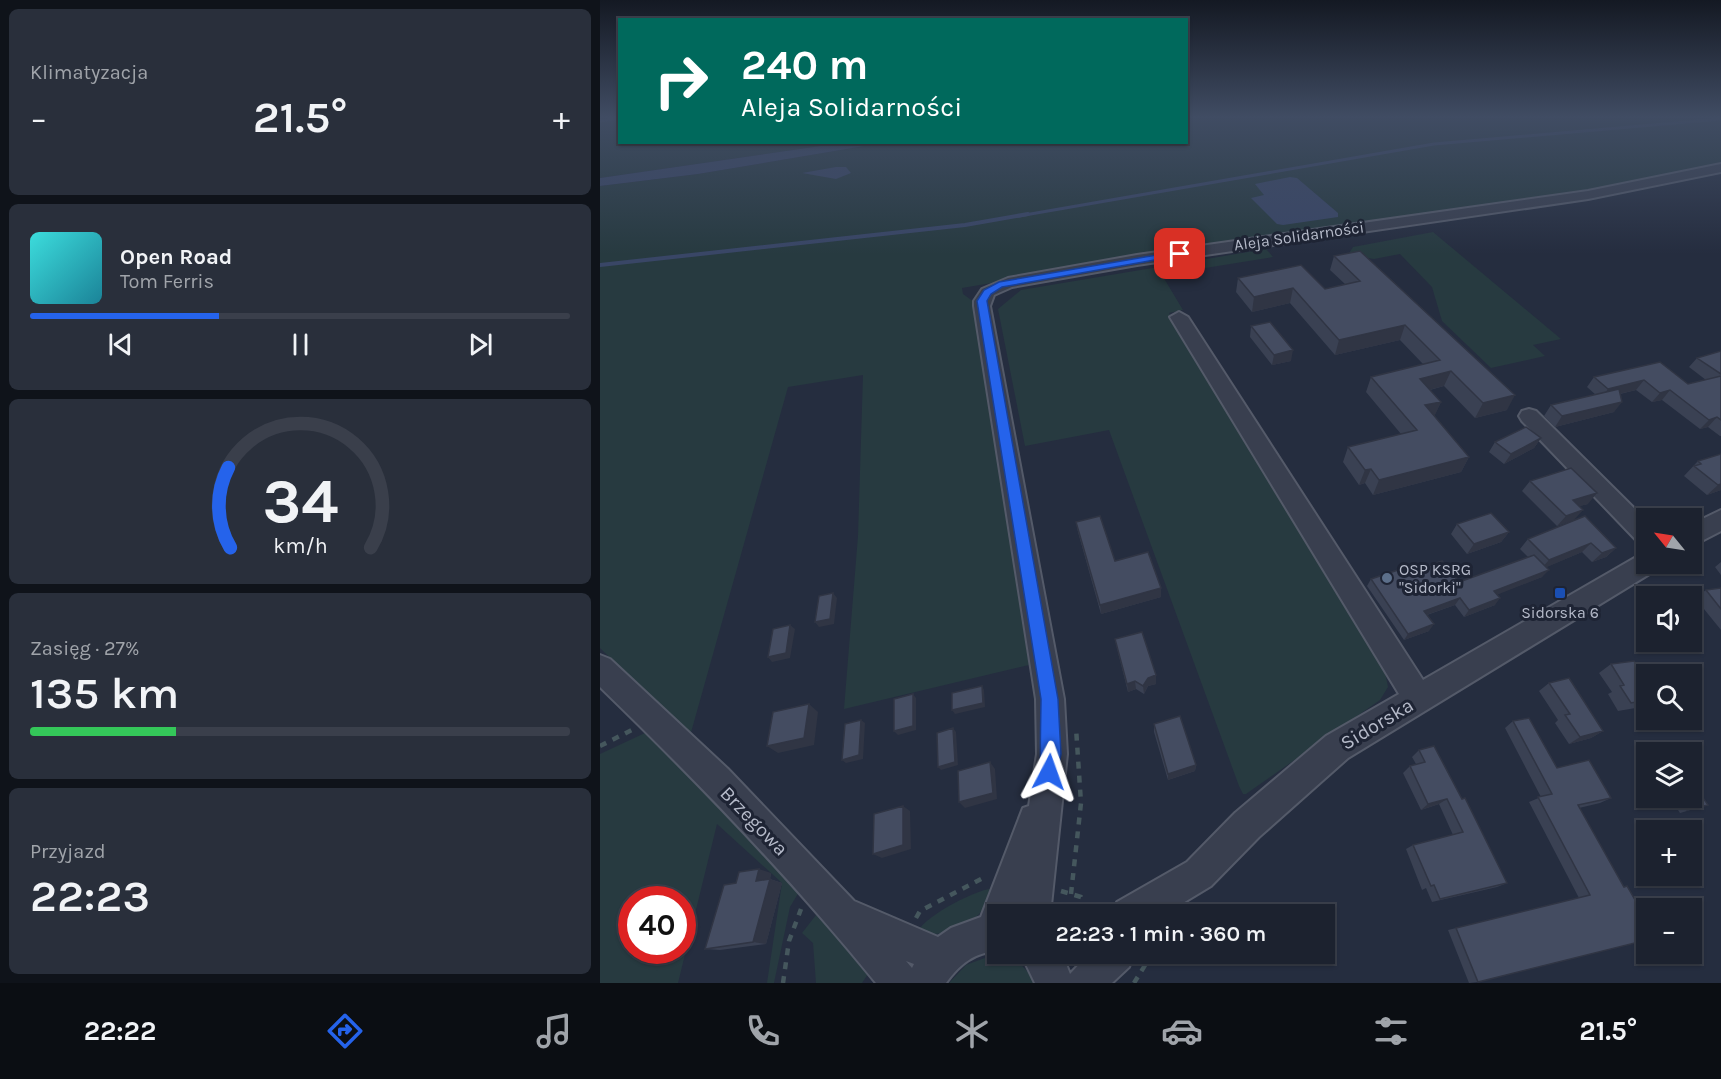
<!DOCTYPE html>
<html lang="pl">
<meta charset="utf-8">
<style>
body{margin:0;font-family:Karla,sans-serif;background:#292f3b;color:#f1f3f6;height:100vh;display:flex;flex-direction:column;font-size:22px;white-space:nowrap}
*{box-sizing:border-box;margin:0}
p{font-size:20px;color:#a0a4aa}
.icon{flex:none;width:33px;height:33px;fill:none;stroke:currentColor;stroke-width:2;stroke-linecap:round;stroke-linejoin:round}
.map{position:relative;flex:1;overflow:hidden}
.sheet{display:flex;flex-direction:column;gap:9px;padding:9px;background:#0f131a;width:600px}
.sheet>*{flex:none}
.hud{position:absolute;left:18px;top:18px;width:570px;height:126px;border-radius:0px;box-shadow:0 2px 4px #0004,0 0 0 2px #3a3f4b;background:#00695c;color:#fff;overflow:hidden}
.needle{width:39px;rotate:300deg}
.tools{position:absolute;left:1036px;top:508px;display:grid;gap:12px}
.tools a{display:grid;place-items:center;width:66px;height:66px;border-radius:0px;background:#1c222f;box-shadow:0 2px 4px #0004,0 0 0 2px #3a3f4b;font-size:30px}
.speed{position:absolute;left:18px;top:886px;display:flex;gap:12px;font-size:30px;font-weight:700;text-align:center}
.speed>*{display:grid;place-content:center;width:78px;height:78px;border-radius:50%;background:#1c222f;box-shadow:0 2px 4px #0004,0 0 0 2px #3a3f4b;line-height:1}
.speed .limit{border:9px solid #d22;background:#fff;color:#111}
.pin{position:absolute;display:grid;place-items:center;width:51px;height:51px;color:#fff;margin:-26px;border-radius:12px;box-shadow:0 3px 9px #0006}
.me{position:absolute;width:66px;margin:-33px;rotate:4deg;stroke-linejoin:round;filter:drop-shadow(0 0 4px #0008)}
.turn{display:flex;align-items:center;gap:21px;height:126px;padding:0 24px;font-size:27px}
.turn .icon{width:78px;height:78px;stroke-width:2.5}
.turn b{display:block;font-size:42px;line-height:51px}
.big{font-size:45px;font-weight:600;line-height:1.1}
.sheet .tile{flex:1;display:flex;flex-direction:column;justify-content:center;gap:9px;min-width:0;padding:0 21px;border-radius:9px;background:#292f3b}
.sheet .dial{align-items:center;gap:0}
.dial svg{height:156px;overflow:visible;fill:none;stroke:#3a3f4b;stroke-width:7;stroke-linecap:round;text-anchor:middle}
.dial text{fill:#f1f3f6;stroke:none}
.song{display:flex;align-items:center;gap:18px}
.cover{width:72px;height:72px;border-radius:9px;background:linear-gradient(135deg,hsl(180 70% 55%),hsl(190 70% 35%))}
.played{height:6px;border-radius:3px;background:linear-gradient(90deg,#2563eb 35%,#3a3f4b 35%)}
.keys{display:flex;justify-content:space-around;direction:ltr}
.heat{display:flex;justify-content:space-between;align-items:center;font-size:33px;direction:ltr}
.charge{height:9px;border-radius:4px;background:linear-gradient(90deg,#34c759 27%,#3a3f4b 0)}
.trip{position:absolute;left:387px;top:904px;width:348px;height:60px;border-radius:0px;background:#1c222f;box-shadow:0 2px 4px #0004,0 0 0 2px #3a3f4b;font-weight:600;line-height:60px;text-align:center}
.dock{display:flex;height:96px;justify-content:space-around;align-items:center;background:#0b0e13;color:#a0a4aa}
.dock .icon{width:42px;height:42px}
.dock .current{color:#2563eb}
.dock b{font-size:27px;color:#f1f3f6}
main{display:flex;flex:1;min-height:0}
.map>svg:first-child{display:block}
.green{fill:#273a40;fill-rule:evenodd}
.water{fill:#394666}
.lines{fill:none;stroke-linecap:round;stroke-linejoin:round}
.stream-far1{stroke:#394666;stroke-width:3}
.stream{stroke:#394666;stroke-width:4}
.minor-casing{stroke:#545a69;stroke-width:4}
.path{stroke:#45575d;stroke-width:4.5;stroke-dasharray:7 7;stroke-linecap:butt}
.minor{fill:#393f4f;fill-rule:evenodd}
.wall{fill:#3a4153}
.shaded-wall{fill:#303544}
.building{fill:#444c61;stroke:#303544;stroke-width:1.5}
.route{fill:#2563eb;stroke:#184099;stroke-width:1.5}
.service-dot{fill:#5c6f8a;stroke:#1e2434;stroke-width:2}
.transit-dot{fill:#1a4fb4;stroke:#1e2434;stroke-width:2}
.labels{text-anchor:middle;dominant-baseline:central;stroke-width:6;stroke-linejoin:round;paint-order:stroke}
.street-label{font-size:16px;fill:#b5bac9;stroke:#1e2434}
.poi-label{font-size:16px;fill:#b5bac9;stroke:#1e2434;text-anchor:start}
.near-street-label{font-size:20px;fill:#b5bac9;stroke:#1e2434}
</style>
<main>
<section class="sheet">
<div class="tile"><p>Klimatyzacja</p>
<div class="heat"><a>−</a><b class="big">21.5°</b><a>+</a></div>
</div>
<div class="tile">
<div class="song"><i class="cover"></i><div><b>Open Road</b><p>Tom Ferris</p></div></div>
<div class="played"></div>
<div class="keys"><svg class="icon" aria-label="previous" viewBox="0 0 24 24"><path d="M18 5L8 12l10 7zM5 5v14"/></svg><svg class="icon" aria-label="pause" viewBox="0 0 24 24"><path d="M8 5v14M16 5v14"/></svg><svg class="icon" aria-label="next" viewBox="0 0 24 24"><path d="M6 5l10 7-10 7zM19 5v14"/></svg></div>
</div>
<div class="tile dial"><svg viewBox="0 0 100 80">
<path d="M14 69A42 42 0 1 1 86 69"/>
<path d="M14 69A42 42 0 0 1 13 28" stroke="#2563eb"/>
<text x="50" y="56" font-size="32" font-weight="700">34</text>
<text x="50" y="72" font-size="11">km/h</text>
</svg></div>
<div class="tile"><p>Zasięg · 27%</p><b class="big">135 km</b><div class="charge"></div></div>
<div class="tile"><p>Przyjazd</p><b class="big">22:23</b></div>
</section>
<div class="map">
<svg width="1121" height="983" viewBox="0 0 1121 983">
<rect width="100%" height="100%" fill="#252d3f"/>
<path class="green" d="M0,116H19L20,142L241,143L0,178Z
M587,116H1121V165L1026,186L554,255L362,288L363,294L374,302L429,665L244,709L258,536L263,375L188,387L90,736L0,648V186L98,174L282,143L586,142Z
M833,232L961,339L933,345L945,356L891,368L842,321L832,287L800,254L774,259L748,255L753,247Z
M666,249L673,257L562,275L583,310L569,313L742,589L789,671L785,672L788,687L780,700L646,794H643L639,786L509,430L425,446L398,309L421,290Z
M45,733L144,829L199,892L190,907L174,983H167L182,883L117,824L78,983H0V754ZM32,900H82V951H32Z
M396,888C383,919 353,942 318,931C327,915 378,888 396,888Z
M216,915L270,971L262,983H216L213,943L202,933Z
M393,955C412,955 426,965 434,983H349L366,965Z"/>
<path class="water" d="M241,143H282L98,174L0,186V178Z
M236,167H246L251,173L236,179L202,173Z
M690,177L697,178L738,213V217L683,225L677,224L651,198L664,195L655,184Z"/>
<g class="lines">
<path class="stream-far1" d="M0,121L20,118
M419,216L834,144L1121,119"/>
<path class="stream" d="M0,265L365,225L428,214"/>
<defs>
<path id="minor" d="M1121,164V172L988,199L537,265L412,287L394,295L390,306L464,699L467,754L450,915H398V951C374,952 359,965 346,983H276C191,878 97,781 0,687V655L10,659L128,769L254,901L338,937L351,928L381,917L423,808L429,806L437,754L436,699L374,306V301L382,289L408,278L537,255L988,191ZM306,961L314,964L312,968Z
M579,312L588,317L823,680L1038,556L1047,553V564H1059L1056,570L748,758L659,837L611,886L563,915H512L517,902L587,862L635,813L726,736L799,694L570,317Z
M929,409L936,411L1047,521V546L1039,543L922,421L919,416L922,411Z
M1121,510V531L1092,546V524Z
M421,954H462L470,974L489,954H534L529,967L512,983H435Z"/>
</defs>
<use href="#minor" class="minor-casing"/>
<path class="path" d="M0,746L34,729
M461,891L481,897L489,915
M471,894L481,803L476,728
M316,918L320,911L387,876
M183,983L189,941L201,909
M534,983L552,954"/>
<use href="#minor" class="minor"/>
</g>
<path class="wall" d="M734,256L907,410L875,418L844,386L830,390L841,402L834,416L869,457L861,472L773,495L765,483L759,485L743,462L748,447L801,434L766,392L771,377L823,364L800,340L735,355L690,303L652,312L636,292L638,278L725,289L745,284L730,270Z
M651,326L691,361L672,365L650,337Z
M1121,351V436H1120L1108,427L1100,429L1062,400L1052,402L1036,390L1020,394L1014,412L955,427L944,416L951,405L996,395L987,387L994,377L1088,384L1106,380L1089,367L1097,358Z
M941,438L934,448L904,464L889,452L895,442Z
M1121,454V490L1107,495L1084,476L1098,461Z
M930,481L988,504L979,506L974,520L957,526L922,491Z
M985,516L1016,548L1006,557L992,562L982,552L946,567L942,577L897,594L895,605L864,617L855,605L827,615L829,631L804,640L767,586L771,579L814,571L859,582L928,557L920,549L928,539Z
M476,522L515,561L561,597L501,614L478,532Z
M857,524L909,532L901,542L867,554L851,534Z
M1121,562V575L1115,567Z
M1121,588V630L1095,598L1106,590Z
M515,639L556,675V684L548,686L544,694L536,689L528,692L517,648Z
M1011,664L1037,666L1047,675V706L1018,711L1008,694L1012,692L999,673Z
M949,683L1003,731L991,738L969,744L955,723L958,720L939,691Z
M913,721L957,768L1011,798L1000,803L979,808L1024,887L878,982L869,983L848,930L979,898L929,802L941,797L905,728Z
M554,724L596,765L595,771L568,780L554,732Z
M819,750L907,883L897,887L832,902L826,888L822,890L806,849L813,845L853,835L839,804L821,810L803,773L810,766L816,764L812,757Z
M1070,798H1092L1108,805L1080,813Z
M171,873L170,879L182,883L166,944L120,950L105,949L136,883Z"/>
<path class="shaded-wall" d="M693,288L690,303L652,312L654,297Z
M805,325L800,340L735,355L739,340Z
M693,350L691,361L672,365L674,355Z
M851,371L844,386L813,394L820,379Z
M1044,380L1036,390L1001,398L1008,389Z
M1070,390L1062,400L1052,402L1060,393Z
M915,395L907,410L875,418L883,403Z
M841,402L834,417L825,405Z
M1022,402L1014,412L955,427L962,416Z
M1117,417L1108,427L1100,429L1109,420Z
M941,438L934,448L904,464L911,454Z
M869,457L861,472L773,495L779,480Z
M771,469L765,483L759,485L765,470Z
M1121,484V490L1107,495L1118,485Z
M997,493L988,504L964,510L973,500Z
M983,510L974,520L957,526L966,516Z
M909,532L901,542L867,554L874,544Z
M991,543L982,552L940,570L949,560Z
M1016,548L1006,557L992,562L1002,553Z
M949,570L942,577L889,598L894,591Z
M561,588V597L501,614L500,605Z
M233,593L237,598L234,624L219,627L215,622Z
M860,598L855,605L820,617L824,611Z
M900,598L895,605L864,617L869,610Z
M834,624L829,631L804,640L808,634Z
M190,625L195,629L190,658L172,662L168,657Z
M556,675V684L548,686L544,694L543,686L548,678Z
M535,681L536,689L528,692L527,684Z
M382,686L384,690L385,707L355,714L352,710Z
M313,694L316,698V730L298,735L294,731Z
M209,704L218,712L214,745L178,753L167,746Z
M261,720L265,723L263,759L246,763L242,760Z
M353,728L356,732L358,765L341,770L338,767Z
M1003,731L991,738L969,744L980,737Z
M390,762L395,769L397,799L365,808L359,802Z
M596,765L595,771L568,780V774Z
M847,799L839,804L821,810L828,804Z
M303,806L310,811L311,849L282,858L273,854Z
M159,869L171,873L170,879L182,883L166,944L153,942L156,881Z"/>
<path class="building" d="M760,251L915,395L883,403L851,371L820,379L841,402L825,405L869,457L779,480L771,469L765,470L748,447L817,430L771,377L840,360L805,325L739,340L693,288L654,297L638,278L701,265L725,289L760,281L734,256Z
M670,322L693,350L674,355L651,326Z
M1121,351V374L1097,358Z
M1060,362L1088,384L1121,376V420L1117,417L1109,420L1070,390L1060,393L1044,380L1008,389L994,377Z
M1019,389L1022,402L962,416L951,405Z
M926,427L941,438L911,454L895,442Z
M1121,454V484L1118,485L1094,466L1101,464L1098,461Z
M971,468L997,493L973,500L983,510L966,516L930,481Z
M891,513L909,532L874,544L857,524Z
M500,516L515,561L548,552L561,588L500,605L476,522Z
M985,516L1016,548L1002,553L991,543L949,560L928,539Z
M934,555L949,570L894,591L900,598L869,610L860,598L824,611L834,624L808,634L771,579L810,566L814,571L842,561L859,582Z
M1121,588V609L1106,590Z
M233,593L230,619L215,622L219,596Z
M190,625L186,653L168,657L173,629Z
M542,632L556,675L548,678L543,686L535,681L527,684L515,639Z
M1034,661L1037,666L1043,665L1048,675H1047V700L1031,703L1020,686L1024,685L1011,664Z
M969,678L1003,731L980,737L965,715L970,714L949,683Z
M382,686L383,703L352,710V693Z
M313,694V726L294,731V699Z
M209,704L204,738L167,746L173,712Z
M580,716L596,765L568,774L554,724Z
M929,718L957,768L989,760L1011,798L978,805L1024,887L1027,886L1047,921V940L878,982L856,928L990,895L938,797L952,794L913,721Z
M261,720L259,755L242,760L245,724Z
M353,728L355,762L338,767L337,733Z
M834,746L862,799L865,798L907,883L840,899L834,885L831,886L813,845L863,832L847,799L828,804L810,766L825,762L819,750Z
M390,762L393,793L359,802L358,771Z
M1092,782L1108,805L1087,810L1079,798H1092Z
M303,806V845L273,854L274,814Z
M159,869L156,881L170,879L153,942L105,949L124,885L136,883L139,872Z"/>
<linearGradient id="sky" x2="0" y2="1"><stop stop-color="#141923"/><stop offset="0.46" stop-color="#404c63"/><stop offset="1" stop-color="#404c63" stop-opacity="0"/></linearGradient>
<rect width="1121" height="254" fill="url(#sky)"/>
<path class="route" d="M580,251L584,254L583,255L402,287L391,294L387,301L458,699L461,754L456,779L449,781L442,779C439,770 441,714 441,699L377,301L384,290L399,282Z"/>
<circle class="service-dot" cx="787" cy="578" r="6"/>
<rect class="transit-dot" x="954" y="587" width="12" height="12" rx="3"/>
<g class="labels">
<g class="street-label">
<text transform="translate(699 236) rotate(-8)">Aleja Solidarności</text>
</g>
<g class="poi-label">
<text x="799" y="569">OSP KSRG<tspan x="799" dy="18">"Sidorki"</tspan></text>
<text x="960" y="612" text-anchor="middle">Sidorska 6</text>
</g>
<g class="near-street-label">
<text transform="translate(777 724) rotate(-31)">Sidorska</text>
<text transform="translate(154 821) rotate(46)">Brzegowa</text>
</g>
</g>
</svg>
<div class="tools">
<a><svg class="needle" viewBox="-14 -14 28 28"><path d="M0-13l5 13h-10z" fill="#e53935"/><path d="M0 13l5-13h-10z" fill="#a0a4aa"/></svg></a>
<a><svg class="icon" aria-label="sound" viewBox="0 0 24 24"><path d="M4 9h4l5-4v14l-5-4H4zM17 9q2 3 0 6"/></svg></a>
<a><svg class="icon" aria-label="search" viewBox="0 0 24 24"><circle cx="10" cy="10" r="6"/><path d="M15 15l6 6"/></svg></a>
<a><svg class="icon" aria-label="layers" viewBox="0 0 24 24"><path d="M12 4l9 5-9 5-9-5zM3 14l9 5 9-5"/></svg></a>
<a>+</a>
<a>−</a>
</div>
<div class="speed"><div class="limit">40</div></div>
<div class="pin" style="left:580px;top:254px;background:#d93025"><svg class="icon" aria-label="arrive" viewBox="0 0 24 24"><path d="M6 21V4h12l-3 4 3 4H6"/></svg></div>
<svg class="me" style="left:449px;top:772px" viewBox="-20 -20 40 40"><path d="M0-17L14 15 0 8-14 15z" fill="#2563eb" stroke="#fff" stroke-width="4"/></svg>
<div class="trip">22:23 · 1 min · 360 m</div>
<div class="hud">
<div class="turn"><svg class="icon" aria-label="right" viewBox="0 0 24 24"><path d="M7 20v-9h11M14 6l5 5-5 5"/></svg><div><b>240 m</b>Aleja Solidarności</div></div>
</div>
</div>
</main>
<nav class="dock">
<b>22:22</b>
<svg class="icon current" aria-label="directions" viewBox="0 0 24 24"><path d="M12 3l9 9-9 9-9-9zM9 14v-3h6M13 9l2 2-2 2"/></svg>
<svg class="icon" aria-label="music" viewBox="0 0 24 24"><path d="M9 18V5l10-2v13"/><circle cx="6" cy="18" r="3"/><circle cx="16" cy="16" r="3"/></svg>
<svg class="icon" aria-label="phone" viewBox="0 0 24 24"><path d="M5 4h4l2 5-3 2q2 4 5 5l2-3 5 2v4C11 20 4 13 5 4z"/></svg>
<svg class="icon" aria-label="climate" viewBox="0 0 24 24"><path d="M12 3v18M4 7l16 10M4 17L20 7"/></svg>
<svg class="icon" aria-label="car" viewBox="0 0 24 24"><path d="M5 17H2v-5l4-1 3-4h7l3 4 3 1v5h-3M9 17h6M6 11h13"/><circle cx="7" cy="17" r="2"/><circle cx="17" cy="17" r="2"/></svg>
<svg class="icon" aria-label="filters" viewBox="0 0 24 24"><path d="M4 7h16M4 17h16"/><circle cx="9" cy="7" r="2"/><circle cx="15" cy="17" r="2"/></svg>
<b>21.5°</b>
</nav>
